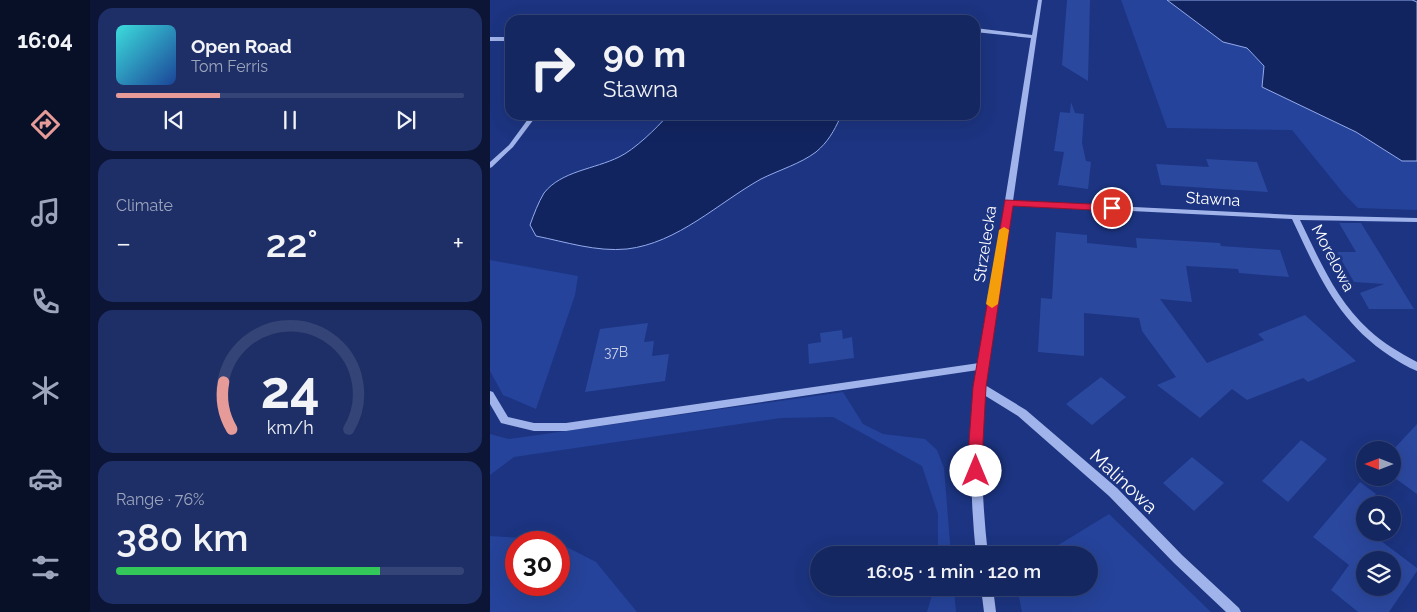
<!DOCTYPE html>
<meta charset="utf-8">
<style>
body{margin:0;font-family:Raleway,sans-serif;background:#1e2f67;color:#f1f3f6;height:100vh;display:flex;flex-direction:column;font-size:19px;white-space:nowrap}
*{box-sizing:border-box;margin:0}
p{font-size:16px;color:#9da5bd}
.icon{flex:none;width:28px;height:28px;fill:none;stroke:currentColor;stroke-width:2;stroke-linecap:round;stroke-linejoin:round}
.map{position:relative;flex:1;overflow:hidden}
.sheet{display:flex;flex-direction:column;gap:8px;padding:8px;background:#0c1535;width:400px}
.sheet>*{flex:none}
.banner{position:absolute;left:15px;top:15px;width:475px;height:105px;border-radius:15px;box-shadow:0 5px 20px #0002,0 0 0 1px #344476;background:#152761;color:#f1f3f6;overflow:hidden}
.needle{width:32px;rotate:270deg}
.controls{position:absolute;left:866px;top:441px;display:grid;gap:10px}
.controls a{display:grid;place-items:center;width:45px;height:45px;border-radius:50%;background:#152761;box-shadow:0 5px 20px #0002,0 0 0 1px #344476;font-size:25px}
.speed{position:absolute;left:15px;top:531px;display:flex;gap:10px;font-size:25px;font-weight:700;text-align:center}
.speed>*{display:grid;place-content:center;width:65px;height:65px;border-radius:50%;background:#152761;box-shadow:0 5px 20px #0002,0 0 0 1px #344476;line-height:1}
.speed .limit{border:8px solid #d22;background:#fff;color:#111}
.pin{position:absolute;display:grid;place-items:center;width:42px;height:42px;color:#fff;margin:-21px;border:2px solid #fff;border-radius:50%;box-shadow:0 1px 5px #0007}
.me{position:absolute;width:55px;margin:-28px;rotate:0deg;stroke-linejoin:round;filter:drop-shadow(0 0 4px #0008)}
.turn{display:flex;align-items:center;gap:18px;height:105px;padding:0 15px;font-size:22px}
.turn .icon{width:65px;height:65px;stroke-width:2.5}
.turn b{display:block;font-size:35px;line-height:42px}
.big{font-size:38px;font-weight:600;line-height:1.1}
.sheet .card{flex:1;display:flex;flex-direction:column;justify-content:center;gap:8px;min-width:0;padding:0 18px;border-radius:15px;background:#1e2f67}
.sheet .dial{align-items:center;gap:0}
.dial svg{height:130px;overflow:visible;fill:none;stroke:#344476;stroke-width:7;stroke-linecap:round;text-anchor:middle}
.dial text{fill:#f1f3f6;stroke:none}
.song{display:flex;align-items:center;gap:15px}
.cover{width:60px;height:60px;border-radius:8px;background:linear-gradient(135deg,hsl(180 70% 55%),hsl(220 70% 35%))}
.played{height:5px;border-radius:2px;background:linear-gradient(90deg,#e69b98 30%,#344476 30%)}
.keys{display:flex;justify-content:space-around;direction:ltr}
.heat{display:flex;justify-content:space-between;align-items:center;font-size:28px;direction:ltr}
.charge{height:8px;border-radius:4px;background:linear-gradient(90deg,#34c759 76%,#344476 0)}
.trip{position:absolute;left:320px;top:546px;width:288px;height:50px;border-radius:25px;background:#152761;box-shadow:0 5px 20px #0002,0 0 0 1px #344476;font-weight:600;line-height:50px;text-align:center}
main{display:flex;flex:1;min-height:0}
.tabs{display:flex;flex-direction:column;width:90px;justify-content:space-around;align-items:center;background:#081027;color:#9da5bd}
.tabs .icon{width:35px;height:35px}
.tabs .active{color:#e69b98}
.tabs b{font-size:22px;color:#f1f3f6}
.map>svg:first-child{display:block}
.green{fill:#25439a}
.water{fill:#122460;stroke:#93abec}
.building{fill:#2b489f;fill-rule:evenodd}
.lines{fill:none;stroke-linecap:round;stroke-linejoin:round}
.minor{fill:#a0b3ea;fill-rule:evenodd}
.route{fill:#e11d48;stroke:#92132f}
.slow{fill:#f59e0b}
.labels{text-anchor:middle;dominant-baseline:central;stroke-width:5;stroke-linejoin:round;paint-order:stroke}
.number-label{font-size:14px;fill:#cad1e7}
.street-label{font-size:16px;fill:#fff;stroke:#1c3481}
.near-street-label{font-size:19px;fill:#fff;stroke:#1c3481}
</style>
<main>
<nav class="tabs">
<b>16:04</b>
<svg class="icon active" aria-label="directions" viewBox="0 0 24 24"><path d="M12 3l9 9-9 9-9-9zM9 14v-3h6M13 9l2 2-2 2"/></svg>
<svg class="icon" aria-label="music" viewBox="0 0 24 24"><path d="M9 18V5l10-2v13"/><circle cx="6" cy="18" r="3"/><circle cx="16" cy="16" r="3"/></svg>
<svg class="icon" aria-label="phone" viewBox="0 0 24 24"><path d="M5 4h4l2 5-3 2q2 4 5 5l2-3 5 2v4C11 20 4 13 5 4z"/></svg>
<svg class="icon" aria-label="climate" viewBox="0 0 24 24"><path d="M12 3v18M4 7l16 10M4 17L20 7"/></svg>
<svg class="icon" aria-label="car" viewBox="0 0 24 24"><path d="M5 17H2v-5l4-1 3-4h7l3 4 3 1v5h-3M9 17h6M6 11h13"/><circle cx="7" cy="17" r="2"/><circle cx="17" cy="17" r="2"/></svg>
<svg class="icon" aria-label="filters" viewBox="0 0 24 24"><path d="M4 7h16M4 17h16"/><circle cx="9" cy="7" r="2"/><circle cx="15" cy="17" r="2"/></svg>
</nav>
<section class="sheet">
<div class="card">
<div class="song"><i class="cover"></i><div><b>Open Road</b><p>Tom Ferris</p></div></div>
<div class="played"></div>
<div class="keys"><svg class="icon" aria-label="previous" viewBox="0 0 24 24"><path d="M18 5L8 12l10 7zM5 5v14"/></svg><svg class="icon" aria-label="pause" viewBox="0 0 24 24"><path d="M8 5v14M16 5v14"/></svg><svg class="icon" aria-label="next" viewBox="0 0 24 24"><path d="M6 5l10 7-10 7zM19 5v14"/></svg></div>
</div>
<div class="card"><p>Climate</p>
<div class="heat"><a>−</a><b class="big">22°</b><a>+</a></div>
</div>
<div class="card dial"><svg viewBox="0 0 100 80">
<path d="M14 69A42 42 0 1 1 86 69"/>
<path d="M14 69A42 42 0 0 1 9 40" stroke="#e69b98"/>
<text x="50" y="56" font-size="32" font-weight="700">24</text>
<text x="50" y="72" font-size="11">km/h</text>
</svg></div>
<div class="card"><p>Range · 76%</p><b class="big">380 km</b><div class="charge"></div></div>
</section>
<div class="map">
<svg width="927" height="612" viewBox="0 0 927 612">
<rect width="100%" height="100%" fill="#1c3481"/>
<path class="green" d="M631,0H677L733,42L757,48L774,66L773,87L866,132L912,161H927V210L868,208L854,194L802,130L677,128Z
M0,260L88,276L85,295L46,409L13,395L0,371Z
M353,392L373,424L393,434L435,439L447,450L454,468L461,555H448V514L432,466L343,417L291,418L24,457L0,475V434L19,439Z
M619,514L721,612H532L527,588H599V555H552Z
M0,536L64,540L69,542H26V585H69V543L106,562L147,612H0Z
M444,588H464L466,612H437Z"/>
<path class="water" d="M677,0H922L927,2V161H912L866,132L772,87L774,66L757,48L733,42Z
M178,115H350V118C344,131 338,142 326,152C310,164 289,170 271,179C228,203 188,243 137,249C106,252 76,242 46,236L40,225C44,214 48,203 54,193C71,171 105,169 129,157C144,150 167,128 178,115Z"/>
<path class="building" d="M577,0H600L598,81L572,65Z
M581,102L585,113L594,114L592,143L596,161L601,162L598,189L568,185L574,152L564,151L570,112L580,113Z
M716,159L767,162L778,192L671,185L666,164L719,167Z
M849,223H871L924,309H879L870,293L894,284L864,282L847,252H866Z
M566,232L597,235V243L647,248L646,238L730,243L731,246L790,250L799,277L749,273L748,269L696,266L702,302L670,299L717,363L774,340L768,334L815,315L866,361L818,382L813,378L757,400L742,389L710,418L667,385L686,377L652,331L649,318L594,313V356L548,352L551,298L562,299Z
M158,323L154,342L164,341L162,356L179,354L175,381L95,392L110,329Z
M352,330L353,339L362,337L364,358L319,364L318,344L331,342L330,333Z
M611,377L636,397L602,425L576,404Z
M927,424V494L902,476V451Z
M811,440L837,459L798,502L772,481Z
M702,457L734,483L704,511L673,483Z
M870,482L886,494L877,505H875V532H879L927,568V571L899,612H868L841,590L859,565L823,537ZM875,560H902V588H875Z"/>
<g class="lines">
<path class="minor" d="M548,0H552L523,201L805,215L927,218V222L810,220C829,259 846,300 879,330C893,343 910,353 927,362V371C917,367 908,361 900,356C847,321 828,274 802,219L522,205L495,385L536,410L627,488L692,555L749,608L751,612H736L684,563L619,496L528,416L494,395C490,448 492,502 498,555H486C480,494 478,431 488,370L76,431H44L11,423L0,404V391L3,392L18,417L44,423H76L489,363L541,38L485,32V28L542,35Z
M74,16L358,18L361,20H61Z
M0,37H20V41H0Z
M41,115H47L23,147L2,167L0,168V162L19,145Z
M491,588H503L506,612H494Z"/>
</g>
<path class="route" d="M515,200L622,205L627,208L622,211L523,206L496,387L493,442V471L491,476L486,478L481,476L479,471V442L483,387Z"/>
<path class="slow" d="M514,227L519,230L508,304L502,308L496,304L509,230Z"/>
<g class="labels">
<g class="number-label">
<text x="126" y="352">37B</text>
</g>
<g class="street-label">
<text transform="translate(723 199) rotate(3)">Stawna</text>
<text transform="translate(495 244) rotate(-81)">Strzelecka</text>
<text transform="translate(843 258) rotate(62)">Morelowa</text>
</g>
<g class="near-street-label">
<text transform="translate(634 481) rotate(43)">Malinowa</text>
</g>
</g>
</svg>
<div class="controls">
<a><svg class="needle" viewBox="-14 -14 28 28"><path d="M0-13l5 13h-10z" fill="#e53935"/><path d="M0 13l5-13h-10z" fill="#9da5bd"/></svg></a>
<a><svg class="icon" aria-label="search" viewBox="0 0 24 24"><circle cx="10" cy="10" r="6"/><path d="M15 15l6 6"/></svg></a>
<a><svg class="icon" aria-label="layers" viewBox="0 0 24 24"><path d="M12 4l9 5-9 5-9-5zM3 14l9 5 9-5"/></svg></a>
</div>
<div class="speed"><div class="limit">30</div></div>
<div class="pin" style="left:622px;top:208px;background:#d93025"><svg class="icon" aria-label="arrive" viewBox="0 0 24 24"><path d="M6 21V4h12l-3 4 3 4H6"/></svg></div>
<svg class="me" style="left:486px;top:471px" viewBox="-20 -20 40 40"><circle r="19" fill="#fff"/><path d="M0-13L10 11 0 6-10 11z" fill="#e11d48"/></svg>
<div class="trip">16:05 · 1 min · 120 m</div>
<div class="banner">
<div class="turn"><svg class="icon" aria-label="right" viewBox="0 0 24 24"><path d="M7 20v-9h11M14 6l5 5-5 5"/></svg><div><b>90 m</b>Stawna</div></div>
</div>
</div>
</main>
